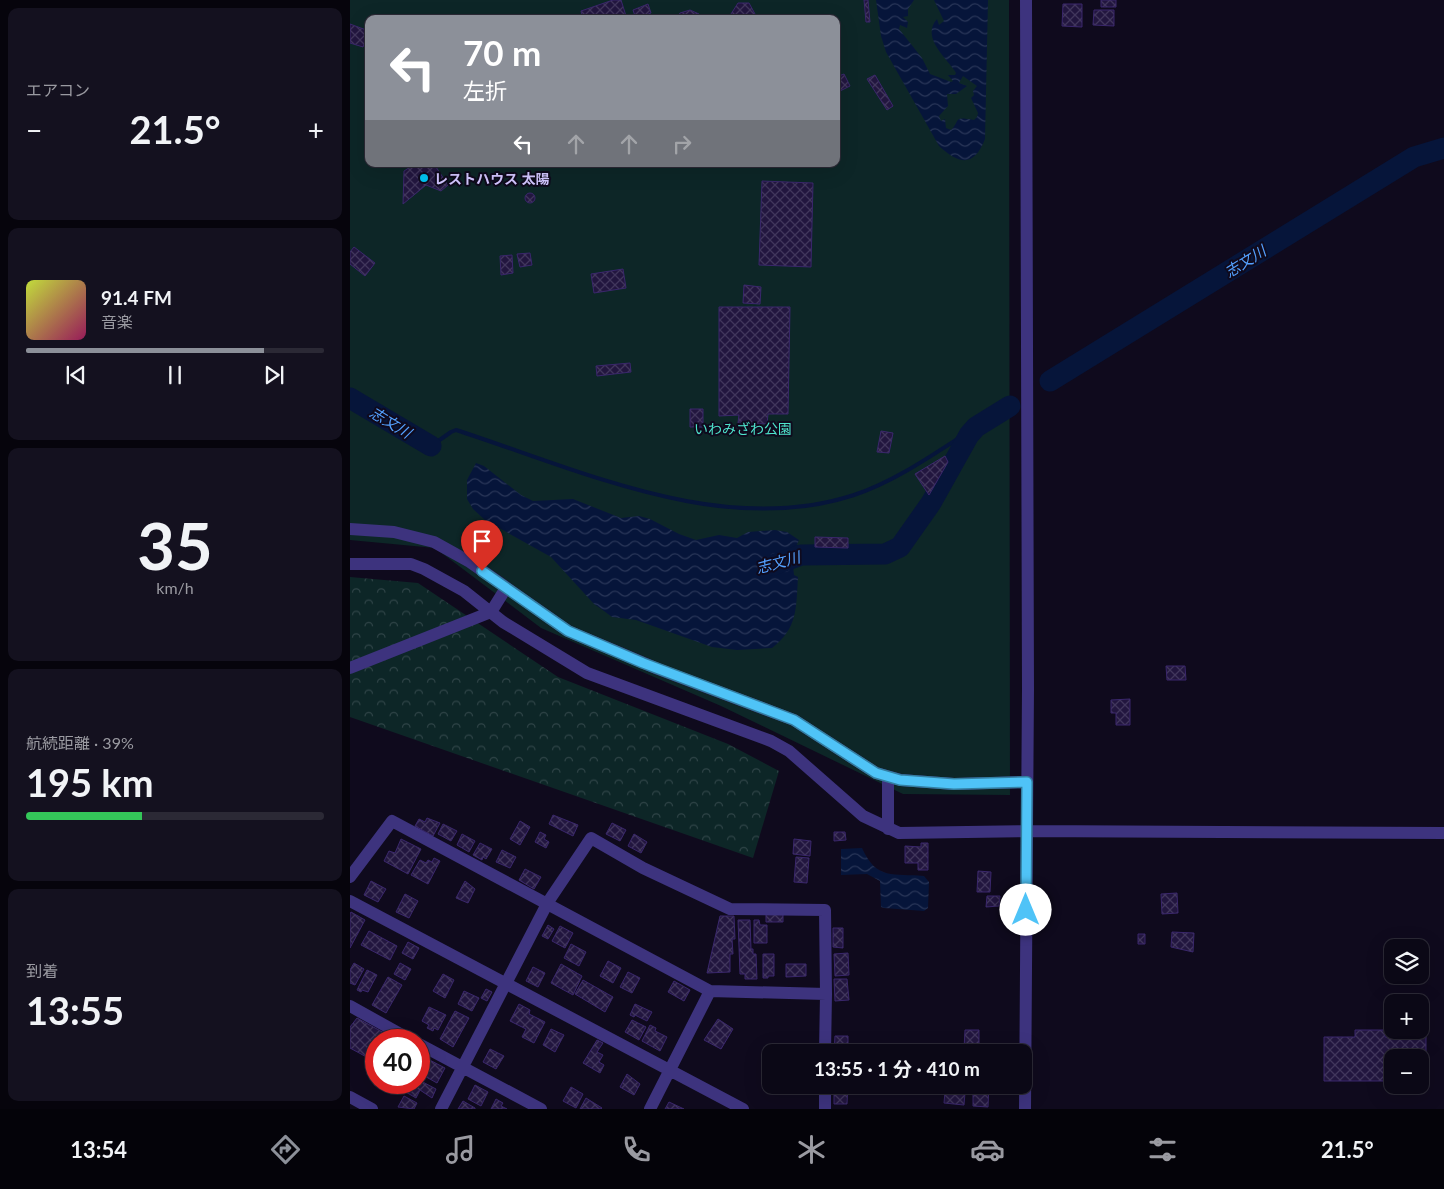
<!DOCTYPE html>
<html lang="ja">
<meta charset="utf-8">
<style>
body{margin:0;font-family:Lato,"Noto Sans JP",sans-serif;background:#14111f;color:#f1f3f6;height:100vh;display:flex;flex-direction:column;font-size:19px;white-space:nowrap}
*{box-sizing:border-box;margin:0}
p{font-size:16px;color:#9a9aa1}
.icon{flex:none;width:28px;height:28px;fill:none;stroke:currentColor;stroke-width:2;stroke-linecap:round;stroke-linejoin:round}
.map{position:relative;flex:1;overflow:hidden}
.panel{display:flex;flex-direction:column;gap:8px;padding:8px;background:#06040c;width:350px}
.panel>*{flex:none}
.guide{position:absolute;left:15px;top:15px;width:475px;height:152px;border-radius:10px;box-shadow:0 5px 20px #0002,0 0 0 1px #2b2935;background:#8c9099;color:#fff;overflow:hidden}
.tools{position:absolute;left:1034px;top:939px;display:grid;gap:10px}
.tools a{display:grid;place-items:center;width:45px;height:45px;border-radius:10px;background:#0b0816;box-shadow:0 5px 20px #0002,0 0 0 1px #2b2935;font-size:25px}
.speed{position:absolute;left:15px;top:1029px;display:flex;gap:10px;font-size:25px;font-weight:700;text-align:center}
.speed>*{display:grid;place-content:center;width:65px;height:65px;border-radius:50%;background:#0b0816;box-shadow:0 5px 20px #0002,0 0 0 1px #2b2935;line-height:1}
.speed .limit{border:8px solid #d22;background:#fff;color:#111}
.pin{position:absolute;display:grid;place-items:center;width:42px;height:42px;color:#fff;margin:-51px -21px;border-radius:50% 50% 50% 0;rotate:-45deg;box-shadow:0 0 5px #0007}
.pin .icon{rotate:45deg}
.me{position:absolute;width:55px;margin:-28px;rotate:0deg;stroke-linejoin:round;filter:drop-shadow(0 0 4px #0008)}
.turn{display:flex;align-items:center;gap:18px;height:105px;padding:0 15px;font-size:22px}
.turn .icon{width:65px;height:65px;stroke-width:2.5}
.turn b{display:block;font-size:35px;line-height:42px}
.lanes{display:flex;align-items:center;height:48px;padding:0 15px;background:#0003;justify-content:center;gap:25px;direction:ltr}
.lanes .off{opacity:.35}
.big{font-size:38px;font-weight:700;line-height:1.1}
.panel .card{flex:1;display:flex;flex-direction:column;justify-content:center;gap:8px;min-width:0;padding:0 18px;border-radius:10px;background:#14111f}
.panel .dial{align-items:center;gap:0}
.dial b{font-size:65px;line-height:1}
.song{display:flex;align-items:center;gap:15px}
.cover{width:60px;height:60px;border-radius:8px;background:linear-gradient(135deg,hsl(70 70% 55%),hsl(330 70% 35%))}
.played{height:5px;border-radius:2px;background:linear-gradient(90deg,#8c9099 80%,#2b2935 80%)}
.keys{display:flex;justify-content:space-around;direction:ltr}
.heat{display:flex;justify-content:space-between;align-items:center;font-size:28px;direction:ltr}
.charge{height:8px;border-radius:4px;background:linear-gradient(90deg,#34c759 39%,#2b2935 0)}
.trip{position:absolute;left:412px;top:1044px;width:270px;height:50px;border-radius:10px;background:#0b0816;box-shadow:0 5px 20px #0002,0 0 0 1px #2b2935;font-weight:700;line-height:50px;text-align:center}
.tabs{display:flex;height:80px;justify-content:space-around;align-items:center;background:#040309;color:#9a9aa1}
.tabs .icon{width:35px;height:35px}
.tabs .current{color:#8c9099}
.tabs b{font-size:22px;color:#f1f3f6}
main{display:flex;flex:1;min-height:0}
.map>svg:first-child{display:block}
.forest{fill:url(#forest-crowns)}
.park{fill:#0d2627;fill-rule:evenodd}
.water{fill:url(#water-waves);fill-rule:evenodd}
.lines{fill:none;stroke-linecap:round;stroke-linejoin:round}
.stream{stroke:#06153a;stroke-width:4}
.river{stroke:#06153a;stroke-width:21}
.building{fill:url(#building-cross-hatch);stroke:#3a276c}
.minor{stroke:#3d337e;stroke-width:12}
.route-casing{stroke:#337fa1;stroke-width:12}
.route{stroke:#4fc3f7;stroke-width:9}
.poi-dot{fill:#00c4f1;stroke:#0f0a1d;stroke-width:2}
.labels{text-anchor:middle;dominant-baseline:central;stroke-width:4;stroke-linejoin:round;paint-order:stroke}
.poi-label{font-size:14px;font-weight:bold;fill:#d2c6ff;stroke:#0f0a1d;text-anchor:start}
.park-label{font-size:14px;fill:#4ee3cb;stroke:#0f0a1d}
.water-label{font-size:15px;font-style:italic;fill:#54a1ff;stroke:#0f0a1d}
</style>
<main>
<section class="panel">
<div class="card"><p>エアコン</p>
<div class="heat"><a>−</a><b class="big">21.5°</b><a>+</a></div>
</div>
<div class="card">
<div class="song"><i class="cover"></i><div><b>91.4 FM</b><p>音楽</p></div></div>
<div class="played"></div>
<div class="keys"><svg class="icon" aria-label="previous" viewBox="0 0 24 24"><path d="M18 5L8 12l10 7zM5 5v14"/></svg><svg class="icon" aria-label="pause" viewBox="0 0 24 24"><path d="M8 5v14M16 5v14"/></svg><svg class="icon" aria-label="next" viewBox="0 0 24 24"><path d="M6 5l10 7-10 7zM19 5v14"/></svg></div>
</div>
<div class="card dial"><b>35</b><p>km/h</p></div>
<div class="card"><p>航続距離 · 39%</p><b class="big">195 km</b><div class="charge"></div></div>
<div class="card"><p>到着</p><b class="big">13:55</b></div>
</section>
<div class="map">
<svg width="1094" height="1109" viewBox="0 0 1094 1109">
<defs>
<pattern id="forest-crowns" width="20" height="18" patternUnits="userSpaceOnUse" patternTransform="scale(1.25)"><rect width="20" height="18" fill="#0d2627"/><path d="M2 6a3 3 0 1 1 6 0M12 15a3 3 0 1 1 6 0" fill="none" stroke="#2f4447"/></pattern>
<pattern id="water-waves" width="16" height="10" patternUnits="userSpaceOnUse" patternTransform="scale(1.25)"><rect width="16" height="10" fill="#06153a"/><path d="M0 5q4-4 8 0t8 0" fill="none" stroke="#293658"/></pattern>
<pattern id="building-cross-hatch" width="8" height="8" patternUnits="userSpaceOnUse" patternTransform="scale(1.25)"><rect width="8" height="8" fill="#22163f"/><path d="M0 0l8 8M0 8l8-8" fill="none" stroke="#41365c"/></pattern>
</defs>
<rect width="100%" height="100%" fill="#0f0a1d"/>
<path class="forest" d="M0,577L68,583L208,677L378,744L429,771L403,858L0,717Z"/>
<path class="park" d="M0,0H659L660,795L553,794L371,706L191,628L85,548L0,540ZM19,19H486V164H19Z"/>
<path class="water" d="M526,0H564L558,9V16L553,17L558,22L557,28L550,25L549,29L572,58L580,74L601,82L603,81L598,75H605L606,73C598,59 570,38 587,19L589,25L594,21L584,0H638L635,139C624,167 610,165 589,146L536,52L531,36ZM613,76L627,86L623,91L624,95L621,98L628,113L627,117L624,120C602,116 611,120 601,130L596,128L595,119L591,121L589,116L598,106L597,94H606L617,86L609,83Z
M126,463L134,466L171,495L183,501L223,499L271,518L289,516L300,519L329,534L346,540L369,535L387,538L398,532L425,530L437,532L449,540L446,547L452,548L448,563L443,566L444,575L448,577C446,608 448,628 422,648L387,650L362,647L286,620L262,617L254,611L244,604L201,557L135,520L123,509L117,499V480Z
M512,848C527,881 543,873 574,876L579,882L578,908L574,911L534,908L531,907L530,881L517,874L491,875V849Z"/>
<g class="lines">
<path class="stream" d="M81,446L101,432L106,430C230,470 373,538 504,495C547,481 588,451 626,427"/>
<path class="river" d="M700,381L1064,157L1094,148
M0,398L81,446
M423,565L451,555L535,554L550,547L581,503L619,435L626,427L660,406"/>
</g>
<path class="building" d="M263,0H271L277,19H233L231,11Z
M514,0H518L520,22H516Z
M751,0H766V7H751Z
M388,3H399L405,14L402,19H384L381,14Z
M298,4L301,13L286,19L283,10Z
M713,4H732V27L712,26Z
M340,10L349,14L352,19H326L330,13Z
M744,10H764V26L743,25Z
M0,24L19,31L13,47L0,43Z
M494,74L500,86L486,93V77Z
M525,75L543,106L537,110L517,79Z
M65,164H84L98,185L91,191L76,185L53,204L54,171Z
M412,181L463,183L461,267L409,265Z
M175 198a5 5 0 1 1 10 0a5 5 0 1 1-10 0Z
M4,247L25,263L15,276L0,264V252Z
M180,253L182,265L170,267L167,254Z
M162,255L163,273L151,275L150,256Z
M273,269L276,288L244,293L241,274Z
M394,285L411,287L410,304L393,303Z
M369,307H440L438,414H418L417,424L388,423L389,415L369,416Z
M280,363L281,372L247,376L246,366Z
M340,409H353V427H340Z
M531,431L543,433L539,453L527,452Z
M595,456L598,462L579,495L565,474Z
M465,537L498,538V548L465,547Z
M816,666H835L836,680H817Z
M780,699V725H766V713H761V700Z
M203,815L228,825L223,836L199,824Z
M77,818L90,823L83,836L65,826L69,819L75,822Z
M170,821L180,827L170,845L160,839Z
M262,823L276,830L270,841L256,834Z
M93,824L107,831L101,841L88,834Z
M190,832L196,835L194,839L199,842L196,848L185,842Z
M484,832H495L496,840L484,841Z
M112,834L125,841L119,852L107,845Z
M284,834L297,842L291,853L278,846Z
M51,839L71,849L58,874L34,861L39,851L45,853Z
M444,839L461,841L460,856L443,854Z
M130,843L142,849L136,859L133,857L132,860L123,855Z
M571,843H578V870H568V863H555V846L571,847Z
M152,850L166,857L160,868L146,862Z
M446,857L459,858L457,883L444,882Z
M84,858L90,861L78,884L61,875L70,860L76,863L78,860L82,862Z
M175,869L191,877L184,889L169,880Z
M628,871L641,872L640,892H627Z
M21,881L36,889L28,902L14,895Z
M115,881L125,889L118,903L106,898Z
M827,893L828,913L812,914L811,894Z
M55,894L68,901L59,918L46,912Z
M637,896H650L649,906L636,907Z
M1,912L15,920L0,948V914Z
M416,913H433V922H416Z
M370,916H384L385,939H382L383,954H380V972L357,973Z
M388,920H400L401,949H403V954H406L407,979H395V974H390Z
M404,920H409L410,925H417V943H404Z
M198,925L204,929L198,939L192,936Z
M210,926L223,933L215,948L202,941Z
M483,928H493V948L483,947Z
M19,931L47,946L40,960L11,945Z
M822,932L844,933L843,952L821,947Z
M788,934H795V944H788Z
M58,942L69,948L63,959L52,953Z
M221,944L236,952L229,966L214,958Z
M498,953L499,975L485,976L484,954Z
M413,954H424V976H418V978H413Z
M258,961L271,968L263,983L250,976Z
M4,963L14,969L5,985L0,983V970Z
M50,963L61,969L55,980L44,974Z
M211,964L232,976L223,995L201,983Z
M436,964H456V976L436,977Z
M183,967L195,973L188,987L176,981Z
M17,970L27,975L18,992L12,990L11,992L7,990Z
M278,972L290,978L282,993L270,987Z
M93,974L104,980L95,998L83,991Z
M38,977L52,985L36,1013L22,1005Z
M484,979H497L499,1000L485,1001Z
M233,980L263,997L255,1012L225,994Z
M324,981L340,990L334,1001L318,992Z
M136,989L142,992L137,1001L131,998Z
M114,991L129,998L122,1011L108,1004Z
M169,1004L180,1010L179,1014L195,1022L184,1043L172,1037L176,1029L160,1021Z
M285,1004L302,1012L297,1021L285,1015L284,1017L280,1015Z
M79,1007L96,1015L88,1030L84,1028L83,1031L77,1028L79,1025L72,1021Z
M105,1011L119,1018L103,1047L90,1039Z
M7,1018L36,1034L32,1040H26V1058L24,1056L22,1060L0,1048V1027Z
M368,1019L383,1029L371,1049L354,1040Z
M282,1020L296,1027L289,1040L275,1032Z
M300,1025L306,1028L305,1031L317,1037L310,1051L292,1041Z
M201,1029L214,1035L205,1052L193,1045Z
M615,1030H629V1050H614Z
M1005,1030H1035V1037H1054V1031L1076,1030V1081H1070V1058H1042V1081H974V1037H1005Z
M485,1036H498V1052H484Z
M247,1040L253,1043L247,1052L253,1055L249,1062L254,1065L250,1073L233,1063Z
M140,1049L154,1056L146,1069L133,1062Z
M70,1055L95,1068L87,1083L69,1073Z
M277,1074L290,1084L284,1095L270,1087Z
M69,1080L86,1089L82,1098L70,1090L66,1098L54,1091L59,1082H69Z
M125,1085L138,1092L131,1106L118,1099Z
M484,1085H498L497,1104H484Z
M623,1085H639L638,1107L623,1106Z
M221,1087L233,1094L226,1108L213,1101Z
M595,1092L615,1093L614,1105L594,1103Z
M54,1096L67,1103L64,1109L48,1107Z
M236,1098L252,1108L251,1109H230Z
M146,1099L153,1103L151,1106L157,1109H141Z
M113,1101L125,1108V1109H108Z
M319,1102L334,1109H315Z"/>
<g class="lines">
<path class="minor" d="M0,529L44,532L84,542L120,562L218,631L308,669L444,720L526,773L551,780L604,784L677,782
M0,564H61L74,569L114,591L153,622L237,673L421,741L439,751L513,816L549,833L676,831L1094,833
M0,668L141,612L156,588
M538,829V777
M0,877L42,821L360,991L476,994L475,1052
M0,901L393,1109
M0,1006L61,1040
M69,1044L191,1109
M0,1097L22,1109
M91,1109L198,902L241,838L293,868L380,909L475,910L476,994
M300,1109L360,991
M475,1109V1085
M675,1109L678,689L676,0"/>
</g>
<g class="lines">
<defs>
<path id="route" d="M132,571L218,631L293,663L444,720L526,773L550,780L604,784L677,782L676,910"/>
</defs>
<use href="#route" class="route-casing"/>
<use href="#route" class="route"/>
</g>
<circle class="poi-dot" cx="74" cy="178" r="5"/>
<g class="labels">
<g class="poi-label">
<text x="84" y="178">レストハウス 太陽</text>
</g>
<g class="park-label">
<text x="393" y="428">いわみざわ公園</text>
</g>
<g class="water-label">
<text transform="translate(895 261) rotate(-32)">志文川</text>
<text transform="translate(41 422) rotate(31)">志文川</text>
<text transform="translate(428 562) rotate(-15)">志文川</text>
</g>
</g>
</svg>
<div class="tools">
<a><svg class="icon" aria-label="layers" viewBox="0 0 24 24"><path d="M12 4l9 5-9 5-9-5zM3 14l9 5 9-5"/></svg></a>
<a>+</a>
<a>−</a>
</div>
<div class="speed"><div class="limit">40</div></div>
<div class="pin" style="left:132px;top:571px;background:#d93025"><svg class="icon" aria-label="arrive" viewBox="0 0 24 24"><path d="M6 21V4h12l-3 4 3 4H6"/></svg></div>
<svg class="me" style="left:676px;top:910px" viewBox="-20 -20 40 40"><circle r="19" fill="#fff"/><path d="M0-13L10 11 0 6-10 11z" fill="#4fc3f7"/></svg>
<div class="trip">13:55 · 1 分 · 410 m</div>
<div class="guide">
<div class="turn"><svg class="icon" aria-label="left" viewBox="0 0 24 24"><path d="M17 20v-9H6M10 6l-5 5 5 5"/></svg><div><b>70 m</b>左折</div></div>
<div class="lanes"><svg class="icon" aria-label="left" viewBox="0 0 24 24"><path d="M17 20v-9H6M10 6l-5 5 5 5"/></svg><svg class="icon off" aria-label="ahead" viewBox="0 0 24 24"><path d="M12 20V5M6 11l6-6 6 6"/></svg><svg class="icon off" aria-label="ahead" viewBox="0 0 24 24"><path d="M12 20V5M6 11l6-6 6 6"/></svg><svg class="icon off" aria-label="right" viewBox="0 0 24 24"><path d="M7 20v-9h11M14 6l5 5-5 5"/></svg></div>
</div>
</div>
</main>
<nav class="tabs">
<b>13:54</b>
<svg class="icon current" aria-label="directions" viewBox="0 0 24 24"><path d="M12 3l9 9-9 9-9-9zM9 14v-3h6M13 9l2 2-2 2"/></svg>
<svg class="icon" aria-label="music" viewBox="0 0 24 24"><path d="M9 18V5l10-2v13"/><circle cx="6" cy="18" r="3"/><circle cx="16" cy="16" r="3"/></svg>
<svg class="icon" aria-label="phone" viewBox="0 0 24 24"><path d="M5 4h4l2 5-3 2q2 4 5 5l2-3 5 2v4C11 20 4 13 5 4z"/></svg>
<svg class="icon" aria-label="climate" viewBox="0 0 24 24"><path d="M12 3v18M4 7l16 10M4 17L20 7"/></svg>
<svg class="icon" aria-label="car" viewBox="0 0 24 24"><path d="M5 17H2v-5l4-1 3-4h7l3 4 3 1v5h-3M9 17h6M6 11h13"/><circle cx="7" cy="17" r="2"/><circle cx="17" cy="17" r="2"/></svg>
<svg class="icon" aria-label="filters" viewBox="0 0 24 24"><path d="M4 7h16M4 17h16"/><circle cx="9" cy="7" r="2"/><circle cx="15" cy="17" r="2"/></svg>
<b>21.5°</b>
</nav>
